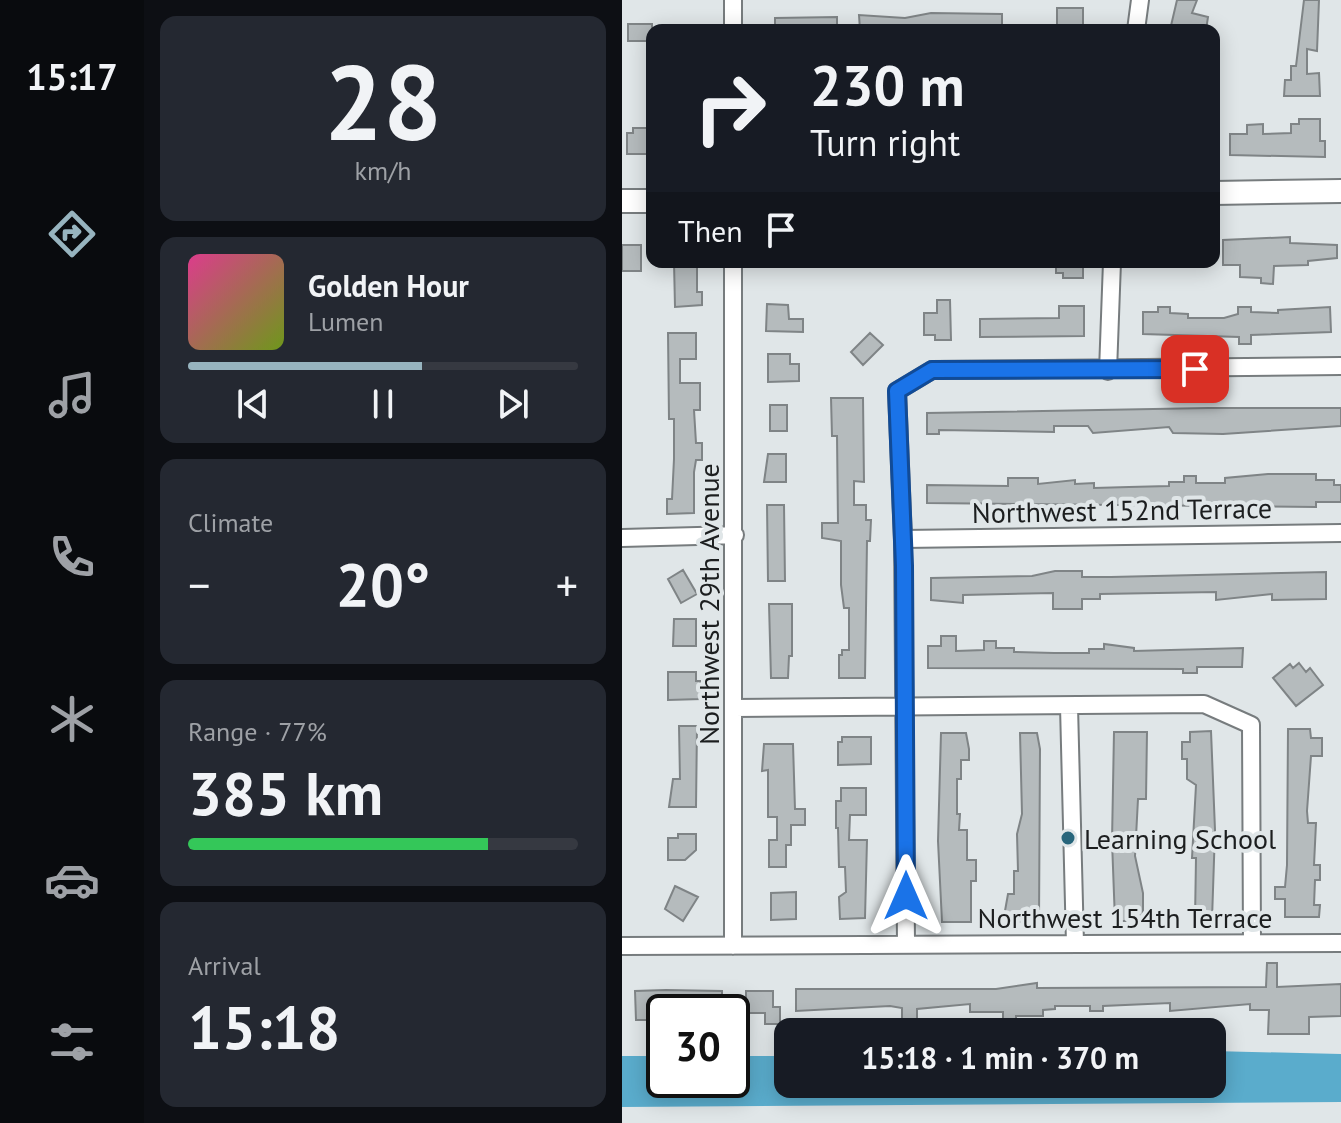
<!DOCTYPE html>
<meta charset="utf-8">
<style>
body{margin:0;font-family:"PT Sans",sans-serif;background:#242831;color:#f1f3f6;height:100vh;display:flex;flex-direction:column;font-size:30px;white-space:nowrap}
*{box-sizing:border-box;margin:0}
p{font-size:26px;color:#9ea1a6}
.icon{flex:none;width:44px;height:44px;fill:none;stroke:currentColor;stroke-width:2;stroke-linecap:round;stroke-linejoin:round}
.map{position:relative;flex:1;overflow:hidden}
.sheet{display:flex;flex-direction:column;gap:16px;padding:16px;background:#0d0f14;width:478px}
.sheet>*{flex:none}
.banner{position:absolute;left:24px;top:24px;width:574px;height:244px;border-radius:16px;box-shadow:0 4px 20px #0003;background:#171b24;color:#f1f3f6;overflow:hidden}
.speed{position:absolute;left:24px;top:994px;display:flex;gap:16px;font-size:40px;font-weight:700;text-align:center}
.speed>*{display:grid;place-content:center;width:104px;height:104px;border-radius:50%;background:#171b24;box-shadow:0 4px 20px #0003;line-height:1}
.speed .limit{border:4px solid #111;border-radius:12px;background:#fff;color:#111}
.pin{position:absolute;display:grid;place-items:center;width:68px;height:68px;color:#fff;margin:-34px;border-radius:16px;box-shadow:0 4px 12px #0006}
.me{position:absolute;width:88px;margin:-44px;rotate:0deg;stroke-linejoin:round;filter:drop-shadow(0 0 6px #0008)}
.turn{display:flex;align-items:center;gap:28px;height:168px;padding:0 32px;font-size:36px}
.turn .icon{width:104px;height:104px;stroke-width:2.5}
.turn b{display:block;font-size:56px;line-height:68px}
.then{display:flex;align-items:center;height:76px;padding:0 32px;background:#0003;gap:16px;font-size:30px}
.big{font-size:60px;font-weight:600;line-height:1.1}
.sheet .tile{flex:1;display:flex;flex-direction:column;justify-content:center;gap:12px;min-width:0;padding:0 28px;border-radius:16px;background:#242831}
.sheet .dial{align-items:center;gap:0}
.dial b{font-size:104px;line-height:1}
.song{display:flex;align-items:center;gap:24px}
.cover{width:96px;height:96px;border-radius:12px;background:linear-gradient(135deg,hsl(330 70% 55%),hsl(80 70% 35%))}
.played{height:8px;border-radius:4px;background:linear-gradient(90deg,#97b4bf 60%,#363941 60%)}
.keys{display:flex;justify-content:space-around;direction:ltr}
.heat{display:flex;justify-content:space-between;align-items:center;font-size:44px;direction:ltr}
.charge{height:12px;border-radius:6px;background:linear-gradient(90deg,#34c759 77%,#363941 0)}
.trip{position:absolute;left:152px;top:1018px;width:452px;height:80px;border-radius:16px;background:#171b24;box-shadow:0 4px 20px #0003;font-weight:600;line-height:80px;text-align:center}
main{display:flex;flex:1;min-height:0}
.tab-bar{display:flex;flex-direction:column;width:144px;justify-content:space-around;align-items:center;background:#090b0e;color:#9ea1a6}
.tab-bar .icon{width:56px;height:56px}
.tab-bar .on{color:#97b4bf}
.tab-bar b{font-size:36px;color:#f1f3f6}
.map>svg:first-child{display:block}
.water{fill:#5aaccc}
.building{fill:#b5bbbd;stroke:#7f8486;stroke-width:2}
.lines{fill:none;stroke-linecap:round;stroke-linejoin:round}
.street-casing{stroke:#777c7e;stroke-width:20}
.secondary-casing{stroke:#777c7e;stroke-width:26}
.street{stroke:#fff;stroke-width:16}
.secondary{stroke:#fff;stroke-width:22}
.route-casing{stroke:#114b97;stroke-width:20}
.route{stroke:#1a73e8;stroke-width:14}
.poi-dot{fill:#28667c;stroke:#e0e6e8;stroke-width:3}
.labels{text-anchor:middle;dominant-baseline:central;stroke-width:8;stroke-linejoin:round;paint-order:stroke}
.street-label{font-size:28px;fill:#1c1e1f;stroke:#e0e6e8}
.poi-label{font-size:28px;fill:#1c1e1f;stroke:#e0e6e8;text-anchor:start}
</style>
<main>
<nav class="tab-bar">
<b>15:17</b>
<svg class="icon on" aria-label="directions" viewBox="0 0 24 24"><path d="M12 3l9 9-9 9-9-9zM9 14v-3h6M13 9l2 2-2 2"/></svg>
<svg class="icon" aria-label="music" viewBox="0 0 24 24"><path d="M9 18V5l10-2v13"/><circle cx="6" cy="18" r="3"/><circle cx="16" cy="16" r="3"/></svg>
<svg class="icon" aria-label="phone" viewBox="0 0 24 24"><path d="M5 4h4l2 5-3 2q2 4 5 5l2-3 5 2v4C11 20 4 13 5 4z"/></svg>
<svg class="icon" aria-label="climate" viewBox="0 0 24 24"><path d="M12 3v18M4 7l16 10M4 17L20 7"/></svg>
<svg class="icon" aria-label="car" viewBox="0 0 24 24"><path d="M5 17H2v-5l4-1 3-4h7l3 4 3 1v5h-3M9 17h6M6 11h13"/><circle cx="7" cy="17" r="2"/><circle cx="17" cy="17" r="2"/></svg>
<svg class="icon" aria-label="filters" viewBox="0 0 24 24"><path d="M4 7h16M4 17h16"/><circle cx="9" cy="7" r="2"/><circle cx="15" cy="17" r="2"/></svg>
</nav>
<section class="sheet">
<div class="tile dial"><b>28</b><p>km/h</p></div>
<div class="tile">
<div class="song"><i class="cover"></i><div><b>Golden Hour</b><p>Lumen</p></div></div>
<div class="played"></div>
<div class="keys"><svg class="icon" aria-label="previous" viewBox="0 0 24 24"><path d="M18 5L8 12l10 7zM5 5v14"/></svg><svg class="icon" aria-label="pause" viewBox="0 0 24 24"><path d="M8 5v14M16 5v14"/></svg><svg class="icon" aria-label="next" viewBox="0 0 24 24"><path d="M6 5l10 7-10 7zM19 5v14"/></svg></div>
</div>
<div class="tile"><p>Climate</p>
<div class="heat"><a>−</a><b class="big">20°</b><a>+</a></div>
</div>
<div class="tile"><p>Range · 77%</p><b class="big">385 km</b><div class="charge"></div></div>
<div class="tile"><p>Arrival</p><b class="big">15:18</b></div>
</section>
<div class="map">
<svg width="719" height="1123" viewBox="0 0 719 1123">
<rect width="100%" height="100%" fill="#e0e6e8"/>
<path class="water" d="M590,1051L719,1054V1102L0,1107V1056H42V1080H110V1056H166V1084H590Z"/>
<path class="building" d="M555,0H575L570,13L586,17L584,30H548Z
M682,0H697L695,51L685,49V74L697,73L698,96H662L663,80H669V66H674Z
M435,8H461V30H435Z
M309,13L380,14V30H238L237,15L283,18Z
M215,17V30H153V18Z
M6,24H30V41H6Z
M677,119H698V141H703V157L608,155V134H625V125L641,124V134L669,133V124H677Z
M11,128H30V154H5V133H11Z
M668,237V243L715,245V258L686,261V265L652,266L651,284L639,283V278L618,277V265H601V240Z
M0,245H19V271H0Z
M52,262H75V292H80V305L53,307Z
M434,262H461V278H441V273H434Z
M315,300H328L329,340H313V335H302V313H315Z
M145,304L166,305L167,319H181V332L144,331Z
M437,306H462V336L358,337V319L437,318Z
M536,307H548V313L566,314V318H602L616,314V307H629V312L656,313V310L708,307L709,332L629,335V344H617V337L521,334V312H536Z
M46,333H74V359H58V383H78V410H72L74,443H80V460H74L72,472V513L45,514V499H50L52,459V419H47Z
M248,333L261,345L241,365L229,352Z
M146,354H168V364H177V381L146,382Z
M209,398H241L242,482L232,481V505H244V520H249L248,541H245L243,678H217V655H220V650H227V608H222L219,585V541L200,538V523H216L215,436H210Z
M148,405H165V431H148Z
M586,408H719V426L601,434L551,433L547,427L471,433L466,426H432V432L317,430V434H305V413Z
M146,454H164V482H142Z
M646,474H694V480H712V485H719V502H694V507L305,503V485L386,486V478H416V484L453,480V484L472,483V488L507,487L547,486V482H562V476H574V483H603V478Z
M145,505H162L163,581H146Z
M61,570L75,594L59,603L46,579Z
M433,571H460V577H489L704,572V599L650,600V594L594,600V592L478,594V599H460V609H431V593L341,595V603L309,600V578L410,576Z
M147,604H170V656H167L166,678H149Z
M52,619H74V646H51Z
M319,636H334V651L362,650V641H374V648H392V652L432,653H467V649H482V644L512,648V651L621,648L620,667H575V673H561V669L306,668V646H319Z
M677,663L684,672L688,668L701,685L674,706L651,678L668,664L671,668Z
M46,672H74V681H78L79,699L46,700Z
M57,726H75L74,807H47L51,779H58Z
M666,729H688L689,738H700V756H689L685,811L686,823H694L692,865H698V880H693L692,905H698L697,917H663V899H653V887H663L665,865Z
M589,731L593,830L590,920H573L574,858H570L574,785L565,779V759H560V742H568V732Z
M492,732H525L524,799H516L513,856L521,893V921H493L490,841Z
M319,733H344L347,749V760H339V779H335V814H338L337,830H345V860H354V881H349V922H320L316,841Z
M398,733H415L418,749L417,922H381L386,894H392V871H396L395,834L400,814Z
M220,737H249V764L216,765V742H220Z
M142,744H171L173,809H183V825H169V845H164V867H147V840H155V817H146V770L140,771Z
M219,788H244V815H228L227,840H245L243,918L218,919L217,897L224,892L223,867H217L216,828H214V801H219Z
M56,834H74V850L63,860H46V838H56Z
M53,886L76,897L61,921L43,909Z
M174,892V919L149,920V893Z
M645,963H655V987L719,984V1016L687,1017V1034H646L647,1010H628V1004L548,1011V1003L481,1006V1011H468V1006H433V1009L421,1010V1016H394V1022H381V1012H348V1004L295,1009V1020H280V1008L268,1006L174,1011V989H374L415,983V988L644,987Z
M44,990L100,991V1012H42V1020H14L13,991Z
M124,991H151V1007H158V1024H143V1013H124Z"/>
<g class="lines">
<defs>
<path id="street" d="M111,30V0
M514,30L518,0
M111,262V946
M486,371L490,262
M0,538L113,535
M281,539L719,533
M447,706L453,944
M112,708L582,704L629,725L630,942
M284,944L281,539L275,391L310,370L719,366
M0,946L719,943"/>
<path id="secondary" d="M592,193L719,191
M0,201H30"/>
</defs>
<use href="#street" class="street-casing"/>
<use href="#secondary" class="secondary-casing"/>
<use href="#street" class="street"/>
<use href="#secondary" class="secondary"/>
</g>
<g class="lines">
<defs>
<path id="route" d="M284,896L282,566L275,391L310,370L573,369"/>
</defs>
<use href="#route" class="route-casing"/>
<use href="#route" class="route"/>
</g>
<circle class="poi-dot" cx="446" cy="838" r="8"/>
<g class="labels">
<g class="street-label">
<text transform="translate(500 510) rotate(-1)">Northwest 152nd Terrace</text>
<text transform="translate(86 604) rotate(-90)">Northwest 29th Avenue</text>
<text x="503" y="917">Northwest 154th Terrace</text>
</g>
<g class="poi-label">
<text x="462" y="838">Learning School</text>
</g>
</g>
</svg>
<div class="speed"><div class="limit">30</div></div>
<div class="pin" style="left:573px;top:369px;background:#d93025"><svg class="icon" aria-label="arrive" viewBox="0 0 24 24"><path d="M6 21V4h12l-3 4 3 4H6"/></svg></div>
<svg class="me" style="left:284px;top:896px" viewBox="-20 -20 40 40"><path d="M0-17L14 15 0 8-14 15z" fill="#1a73e8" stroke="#fff" stroke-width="4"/></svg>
<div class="trip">15:18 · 1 min · 370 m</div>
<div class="banner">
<div class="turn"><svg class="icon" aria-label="right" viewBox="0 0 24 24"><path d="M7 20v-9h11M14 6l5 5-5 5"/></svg><div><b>230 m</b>Turn right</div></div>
<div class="then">Then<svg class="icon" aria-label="arrive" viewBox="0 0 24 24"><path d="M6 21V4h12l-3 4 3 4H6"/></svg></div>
</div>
</div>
</main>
